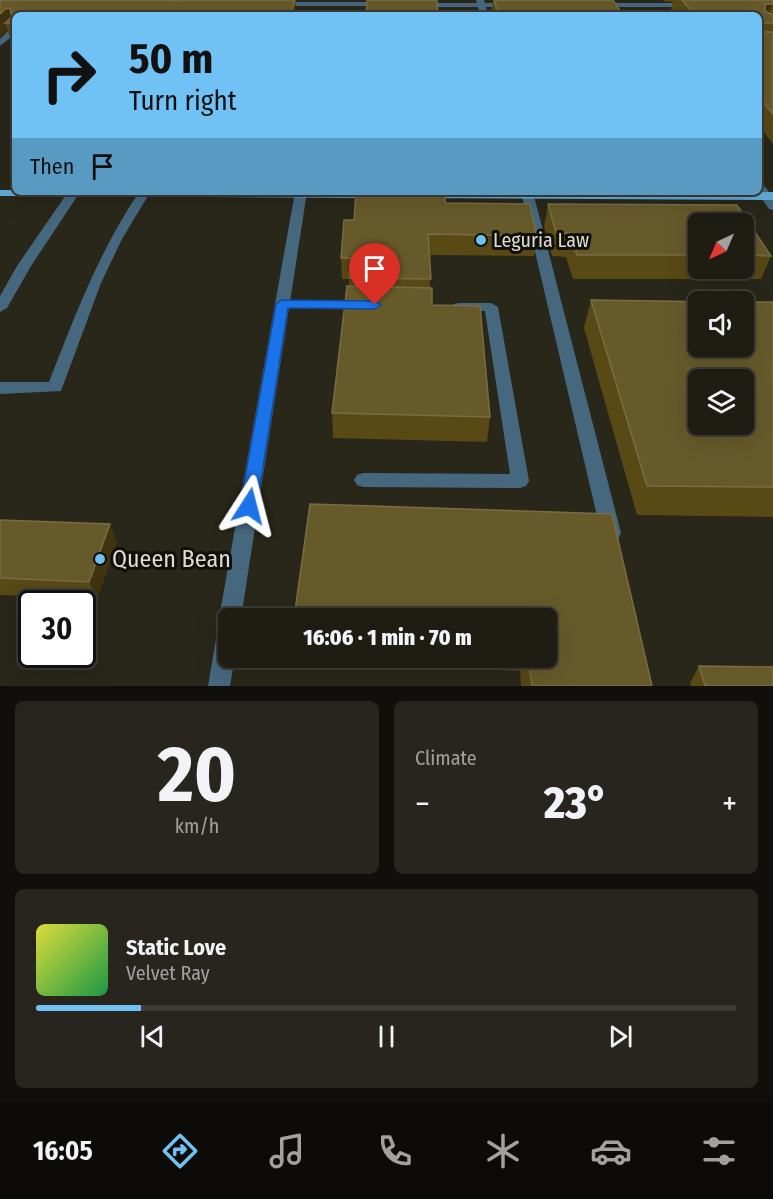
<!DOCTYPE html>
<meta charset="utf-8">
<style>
body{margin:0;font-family:"Fira Sans Condensed",sans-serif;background:#27251d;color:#f1f3f6;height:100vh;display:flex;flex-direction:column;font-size:22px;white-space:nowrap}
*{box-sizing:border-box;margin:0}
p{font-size:20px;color:#a1a1a0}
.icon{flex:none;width:33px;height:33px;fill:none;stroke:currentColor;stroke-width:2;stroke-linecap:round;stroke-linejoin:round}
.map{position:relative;height:686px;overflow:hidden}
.side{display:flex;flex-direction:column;gap:15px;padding:15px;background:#110f0b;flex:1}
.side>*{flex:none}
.guide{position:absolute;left:12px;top:12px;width:750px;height:183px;border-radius:9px;box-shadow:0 6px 24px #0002,0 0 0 2px #3c3a34;background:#70c1f4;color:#111;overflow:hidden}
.needle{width:39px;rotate:224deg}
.fabs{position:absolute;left:688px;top:213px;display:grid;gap:12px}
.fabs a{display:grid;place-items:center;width:66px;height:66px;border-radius:9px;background:#1f1c14;box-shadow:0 6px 24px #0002,0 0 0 2px #3c3a34;font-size:30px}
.speed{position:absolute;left:18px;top:590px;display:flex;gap:12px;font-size:30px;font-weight:700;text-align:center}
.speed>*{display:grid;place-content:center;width:78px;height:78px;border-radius:50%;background:#1f1c14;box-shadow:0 6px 24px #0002,0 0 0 2px #3c3a34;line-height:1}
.speed .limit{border:3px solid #111;border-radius:9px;background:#fff;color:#111}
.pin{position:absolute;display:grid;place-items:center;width:51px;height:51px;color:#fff;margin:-62px -26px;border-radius:50% 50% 50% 0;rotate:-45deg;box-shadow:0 0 6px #0007}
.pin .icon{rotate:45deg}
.me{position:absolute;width:66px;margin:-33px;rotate:9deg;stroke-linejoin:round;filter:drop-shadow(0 0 4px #0008)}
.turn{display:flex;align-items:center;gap:21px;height:126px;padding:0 18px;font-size:27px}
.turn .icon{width:78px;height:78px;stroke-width:2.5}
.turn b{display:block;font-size:42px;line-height:51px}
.then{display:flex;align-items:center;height:57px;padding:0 18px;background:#0003;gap:12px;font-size:22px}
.big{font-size:45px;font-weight:800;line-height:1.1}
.side .widget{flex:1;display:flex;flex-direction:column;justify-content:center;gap:9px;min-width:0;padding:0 21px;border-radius:9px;background:#27251d}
.side .dial{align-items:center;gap:0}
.dial b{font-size:78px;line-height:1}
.song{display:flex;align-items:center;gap:18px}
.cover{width:72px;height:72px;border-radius:9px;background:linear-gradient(135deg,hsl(60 70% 55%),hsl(140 70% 35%))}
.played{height:6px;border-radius:3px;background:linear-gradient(90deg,#70c1f4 15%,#3c3a34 15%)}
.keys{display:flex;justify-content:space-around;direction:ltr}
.heat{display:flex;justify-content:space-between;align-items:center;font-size:33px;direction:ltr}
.side .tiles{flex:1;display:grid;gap:15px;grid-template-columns:1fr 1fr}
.widget:last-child{grid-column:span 2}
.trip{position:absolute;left:218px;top:608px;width:339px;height:60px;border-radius:9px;background:#1f1c14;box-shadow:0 6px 24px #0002,0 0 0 2px #3c3a34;font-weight:800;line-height:60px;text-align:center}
.tabs{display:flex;height:96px;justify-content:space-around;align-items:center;background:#0c0b08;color:#a1a1a0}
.tabs .icon{width:42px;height:42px}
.tabs .current{color:#70c1f4}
.tabs b{font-size:27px;color:#f1f3f6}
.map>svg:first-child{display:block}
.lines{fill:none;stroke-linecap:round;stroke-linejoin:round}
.lane{fill:#46687f;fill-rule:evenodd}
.street{fill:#46687f;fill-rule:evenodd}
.primary{fill:#60aad9;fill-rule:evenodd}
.wall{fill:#584915;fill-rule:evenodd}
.shaded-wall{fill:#3f340f}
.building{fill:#66592a;stroke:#796d44;stroke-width:1.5;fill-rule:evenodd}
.route{fill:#1a73e8;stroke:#114b97;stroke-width:1.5}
.poi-dot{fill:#70c1f4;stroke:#100f0a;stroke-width:2}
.labels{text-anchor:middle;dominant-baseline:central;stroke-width:6;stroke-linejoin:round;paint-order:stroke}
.poi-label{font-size:20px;fill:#dddbd4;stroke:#100f0a;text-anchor:start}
.near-poi-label{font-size:24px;fill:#dddbd4;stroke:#100f0a;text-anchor:start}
</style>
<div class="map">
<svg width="773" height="686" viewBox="0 0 773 686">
<rect width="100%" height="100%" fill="#29261a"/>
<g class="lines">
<path class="lane" d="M476,0H484L488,15H480Z
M68,192H80L31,266L7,308L0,312V296L17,266Z
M139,192L149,194L122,239L101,283L61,391L0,394V382H49C76,313 98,254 139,192Z
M521,192H533L621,533L618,539L611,541L604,539L601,533Z
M282,300L363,301L370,305L363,309L277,307L275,304Z
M459,303H491L498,307L529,481L526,486L520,488L363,487L357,485L354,480L357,475L363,473L510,474L485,311L454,310L452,307L454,304Z"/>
<path class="street" d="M275,2H386L390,4L386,6H272Z
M416,3H512L516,5L512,7H419Z
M593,3H692L696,5L692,7H596Z
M12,27H15V34L0,46V39Z
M759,183L763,184L773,198V210L769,209L757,192Z
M295,192H307L241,618H228V657H235L230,686H208L217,633L223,625L219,618Z"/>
<path class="primary" d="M0,190H15V192H378L380,194L374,198L0,196Z
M421,192H773V200L425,198L421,196Z"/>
</g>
<path class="wall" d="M0,0H295L15,15V41L11,40L7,29L0,38Z
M493,0H613L623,15H491Z
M663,0H773V144L759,126V15H675L671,10L673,2L664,1Z
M445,203L537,236L534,256L429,255L430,288L432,305L490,417L487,442L333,438L332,413L349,286V279H342L341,258L354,220Z
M548,204L737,205L771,256L761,279H573L566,257L552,256L544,227ZM699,224H744V268H699Z
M591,300L773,302V517L637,515L584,328Z
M310,504L612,514L652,686H521L520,671L296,662L295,657H546V618H294Z
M0,520L117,542L97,599L0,595Z
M699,666L773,686H691L690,683Z"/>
<path class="shaded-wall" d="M7,0L15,23H5L7,29L0,38V14Z
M295,0L297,15H291Z
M773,3L767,21H759L765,4Z
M110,524L117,542L97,599L89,582Z"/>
<path class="building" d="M0,0H168L177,1L178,0H295L291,15H15V23H5L12,17L10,8L5,9L0,14Z
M367,0H437L438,15H366Z
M494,0H613L623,15H499Z
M682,0H773V4H765V11L773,15V23H763V32H773V114L759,97V15H695Z
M356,192H445V203L529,204L537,236L428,234L431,279L349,278L351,258H341L344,220H354Z
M548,204L737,205L771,256L744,255V224H699V255H577L570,233H556Z
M347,286L432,288V305L480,306L490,417L332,413Z
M591,300L720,302H699V346H744V302H773V487L647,486ZM699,380H744V424H699Z
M310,504L612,514L652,686H532L528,657H546V618H294Z
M0,520L110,524L89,582L0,578Z
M699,666L773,667V686H705Z"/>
<path class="route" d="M282,300L375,301L381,305L375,309L288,308L257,506L255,511L249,513L243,511L240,506L276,304Z"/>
<g class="poi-dot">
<circle cx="481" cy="240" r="6"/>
<circle cx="100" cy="559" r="6"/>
</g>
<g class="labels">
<g class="poi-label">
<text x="493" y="240">Leguria Law</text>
</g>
<g class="near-poi-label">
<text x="112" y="559">Queen Bean</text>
</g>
</g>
</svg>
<div class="fabs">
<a><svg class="needle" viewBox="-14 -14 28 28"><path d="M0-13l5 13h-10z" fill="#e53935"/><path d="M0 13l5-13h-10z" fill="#a1a1a0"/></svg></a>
<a><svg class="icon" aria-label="sound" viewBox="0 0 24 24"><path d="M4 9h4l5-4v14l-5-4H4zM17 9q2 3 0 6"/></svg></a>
<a><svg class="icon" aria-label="layers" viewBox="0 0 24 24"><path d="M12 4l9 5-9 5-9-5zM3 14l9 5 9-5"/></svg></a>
</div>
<div class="speed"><div class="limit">30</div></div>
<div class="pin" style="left:375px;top:305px;background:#d93025"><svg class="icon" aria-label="arrive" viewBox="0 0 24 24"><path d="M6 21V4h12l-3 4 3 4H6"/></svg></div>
<svg class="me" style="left:249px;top:506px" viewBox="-20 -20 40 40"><path d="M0-17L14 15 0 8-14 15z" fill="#1a73e8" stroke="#fff" stroke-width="4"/></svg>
<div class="trip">16:06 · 1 min · 70 m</div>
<div class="guide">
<div class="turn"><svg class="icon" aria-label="right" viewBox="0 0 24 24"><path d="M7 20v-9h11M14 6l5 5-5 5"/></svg><div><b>50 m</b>Turn right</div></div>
<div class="then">Then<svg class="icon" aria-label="arrive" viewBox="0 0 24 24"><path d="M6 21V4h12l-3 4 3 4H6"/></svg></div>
</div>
</div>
<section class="side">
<div class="tiles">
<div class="widget dial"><b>20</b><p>km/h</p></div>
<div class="widget"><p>Climate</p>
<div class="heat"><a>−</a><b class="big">23°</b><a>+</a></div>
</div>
<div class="widget">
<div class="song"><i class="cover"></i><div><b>Static Love</b><p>Velvet Ray</p></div></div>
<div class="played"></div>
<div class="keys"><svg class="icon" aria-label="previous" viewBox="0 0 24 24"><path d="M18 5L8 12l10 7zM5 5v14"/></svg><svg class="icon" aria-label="pause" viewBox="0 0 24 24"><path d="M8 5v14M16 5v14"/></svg><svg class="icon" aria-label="next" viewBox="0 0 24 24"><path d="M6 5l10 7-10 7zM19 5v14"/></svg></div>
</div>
</div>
</section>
<nav class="tabs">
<b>16:05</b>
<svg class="icon current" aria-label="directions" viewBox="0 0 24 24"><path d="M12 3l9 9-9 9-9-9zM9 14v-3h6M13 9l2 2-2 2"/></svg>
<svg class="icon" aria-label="music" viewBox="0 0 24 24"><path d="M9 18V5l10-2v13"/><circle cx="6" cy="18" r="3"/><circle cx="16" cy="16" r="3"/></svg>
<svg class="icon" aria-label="phone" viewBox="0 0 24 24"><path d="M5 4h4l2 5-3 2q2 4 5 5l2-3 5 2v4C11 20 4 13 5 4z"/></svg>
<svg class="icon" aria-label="climate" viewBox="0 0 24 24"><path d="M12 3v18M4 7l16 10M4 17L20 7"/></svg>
<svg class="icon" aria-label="car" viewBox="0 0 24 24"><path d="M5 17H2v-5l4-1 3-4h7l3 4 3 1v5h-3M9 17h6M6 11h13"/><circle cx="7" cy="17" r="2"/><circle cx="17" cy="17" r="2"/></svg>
<svg class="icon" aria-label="filters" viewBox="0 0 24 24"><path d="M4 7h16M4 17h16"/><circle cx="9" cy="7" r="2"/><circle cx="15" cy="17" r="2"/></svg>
</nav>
